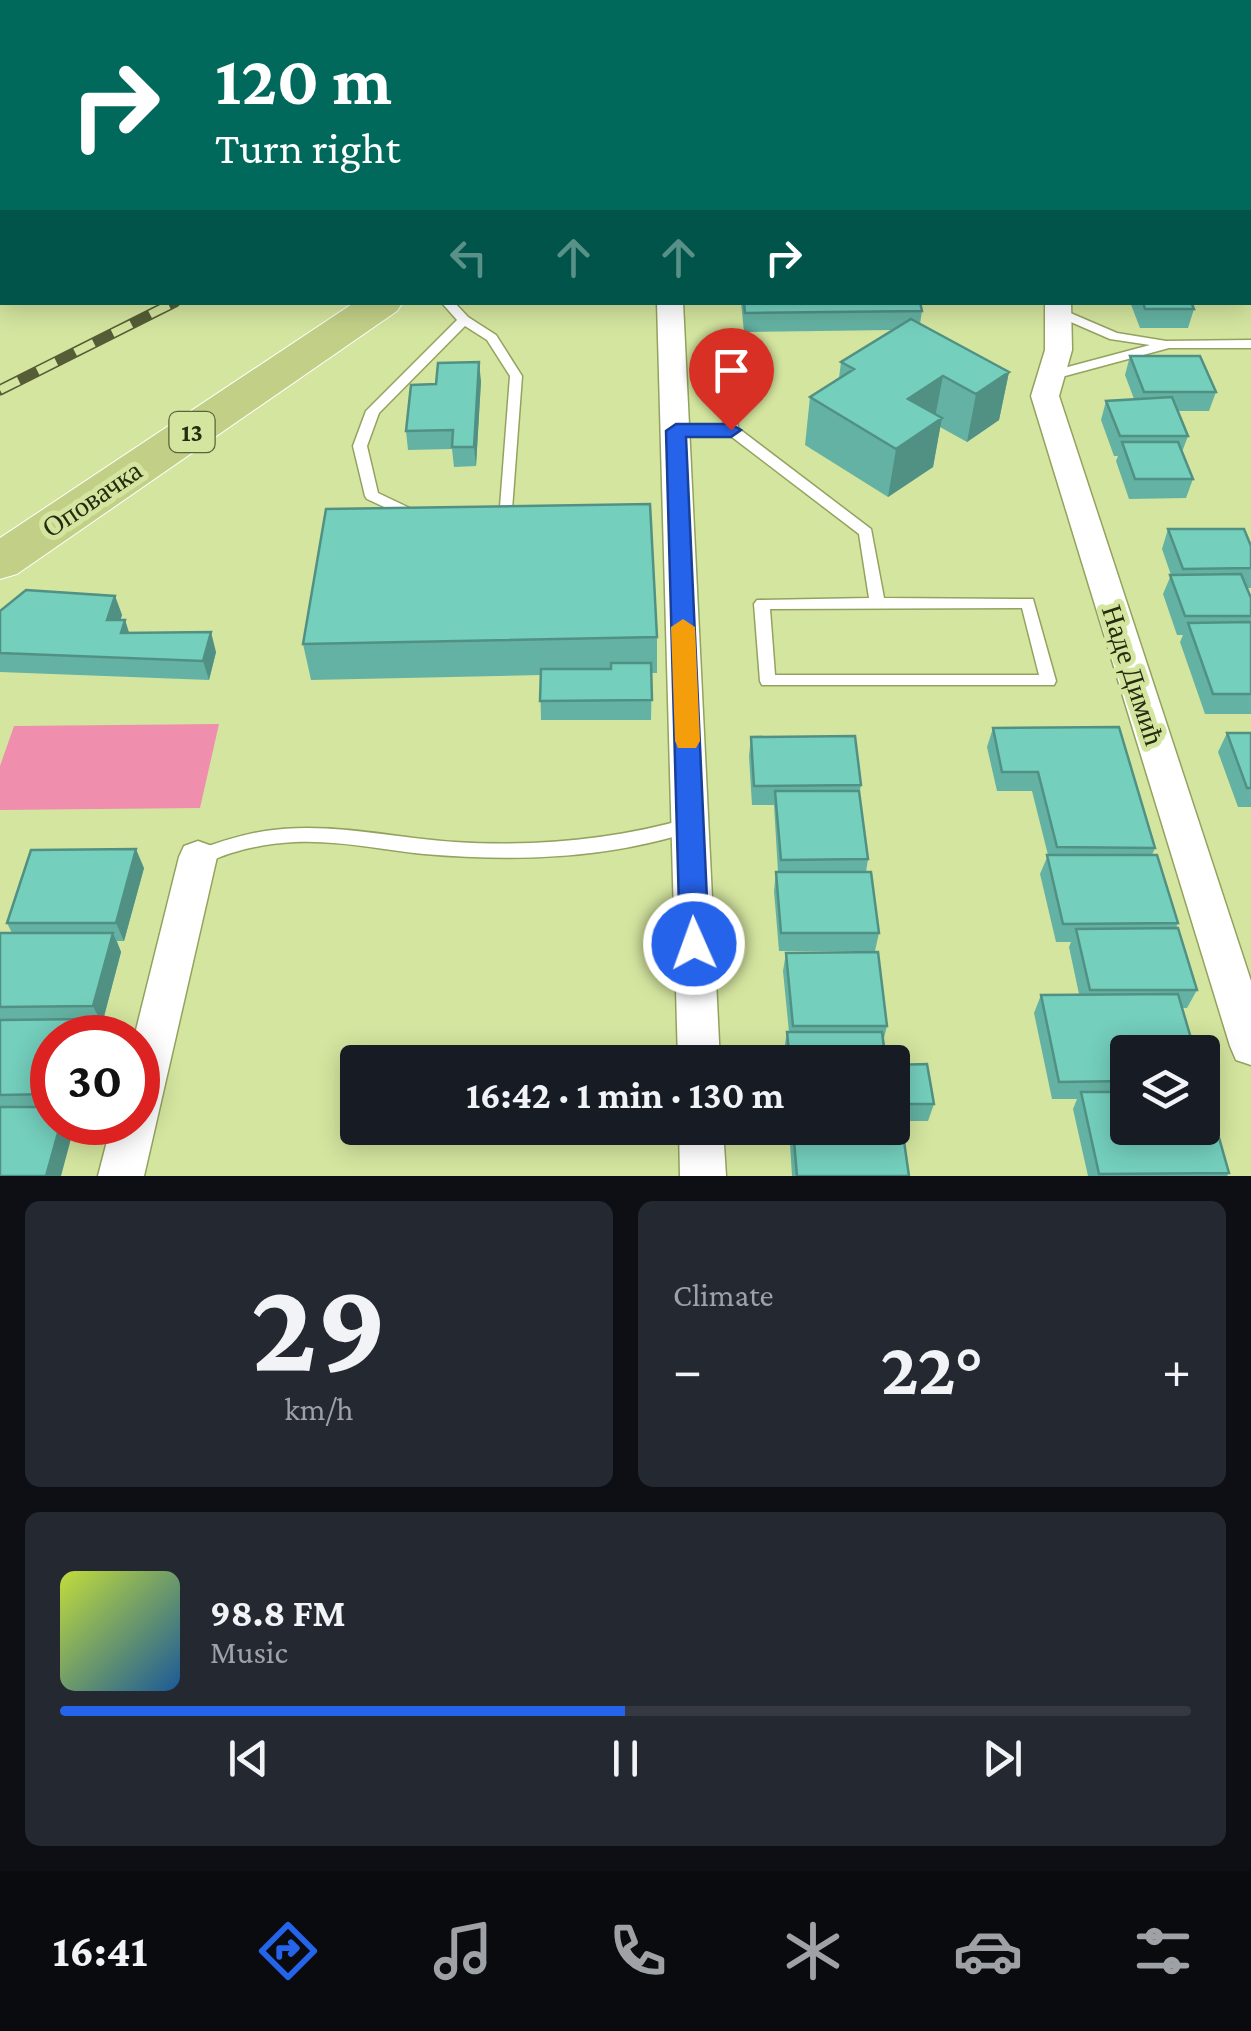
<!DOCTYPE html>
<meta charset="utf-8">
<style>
body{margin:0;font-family:"Crimson Pro",serif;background:#242831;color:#f1f3f6;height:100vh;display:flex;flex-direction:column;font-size:38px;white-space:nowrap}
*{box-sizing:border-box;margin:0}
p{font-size:32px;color:#9ea1a6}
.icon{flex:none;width:55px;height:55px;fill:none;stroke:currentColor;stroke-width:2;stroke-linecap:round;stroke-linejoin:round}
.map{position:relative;height:1176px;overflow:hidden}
.sheet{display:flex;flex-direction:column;gap:25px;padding:25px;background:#0d0f14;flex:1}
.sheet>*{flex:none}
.top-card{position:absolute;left:0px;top:0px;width:1252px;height:305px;box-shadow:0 5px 25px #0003;background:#00695c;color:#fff;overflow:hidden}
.tools{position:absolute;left:1110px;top:1035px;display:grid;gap:20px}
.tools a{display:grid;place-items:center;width:110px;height:110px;border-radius:10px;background:#171b24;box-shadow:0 5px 25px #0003;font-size:50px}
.speed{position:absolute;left:30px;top:1015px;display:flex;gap:20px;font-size:50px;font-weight:700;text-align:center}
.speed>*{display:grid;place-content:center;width:130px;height:130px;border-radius:50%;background:#171b24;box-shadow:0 5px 25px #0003;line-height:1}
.speed .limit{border:15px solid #d22;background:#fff;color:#111}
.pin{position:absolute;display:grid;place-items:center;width:85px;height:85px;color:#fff;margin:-102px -42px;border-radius:50% 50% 50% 0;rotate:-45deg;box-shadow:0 0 10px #0007}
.pin .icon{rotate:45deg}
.me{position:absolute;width:110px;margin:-55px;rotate:358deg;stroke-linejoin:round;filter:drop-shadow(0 0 8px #0008)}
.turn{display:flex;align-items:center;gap:35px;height:210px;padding:0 50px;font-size:45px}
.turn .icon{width:130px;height:130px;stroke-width:2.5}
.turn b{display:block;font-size:70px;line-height:85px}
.lanes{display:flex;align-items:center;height:95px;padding:0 50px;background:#0003;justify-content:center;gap:50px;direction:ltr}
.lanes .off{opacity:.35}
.big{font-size:75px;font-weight:700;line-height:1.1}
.sheet .widget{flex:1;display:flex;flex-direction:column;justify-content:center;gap:15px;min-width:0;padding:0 35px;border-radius:15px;background:#242831}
.sheet .dial{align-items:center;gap:0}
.dial b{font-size:130px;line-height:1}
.song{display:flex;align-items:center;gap:30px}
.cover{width:120px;height:120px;border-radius:15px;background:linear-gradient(135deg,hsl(70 70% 55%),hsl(210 70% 35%))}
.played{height:10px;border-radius:5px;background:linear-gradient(90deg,#2563eb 50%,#363941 50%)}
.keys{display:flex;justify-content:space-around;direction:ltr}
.heat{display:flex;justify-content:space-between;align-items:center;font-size:55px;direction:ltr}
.sheet .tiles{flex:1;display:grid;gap:25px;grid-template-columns:1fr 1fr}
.widget:last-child{grid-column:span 2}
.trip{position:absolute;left:340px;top:1045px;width:570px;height:100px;border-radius:10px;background:#171b24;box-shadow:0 5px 25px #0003;font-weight:700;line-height:100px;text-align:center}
.dock{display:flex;height:160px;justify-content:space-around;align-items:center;background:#090b0e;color:#9ea1a6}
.dock .icon{width:70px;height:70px}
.dock .on{color:#2563eb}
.dock b{font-size:45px;color:#f1f3f6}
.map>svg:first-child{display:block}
.green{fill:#f08eae}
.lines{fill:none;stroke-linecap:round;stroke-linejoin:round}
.service-casing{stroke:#93a25f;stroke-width:3}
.minor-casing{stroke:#93a25f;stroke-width:3}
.primary-casing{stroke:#fff;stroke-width:2}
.service{fill:#fff;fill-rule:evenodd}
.minor{fill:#fff;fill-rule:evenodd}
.primary{fill:#c2d087;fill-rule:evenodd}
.rail-far1-casing{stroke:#545d36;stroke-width:8}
.rail-casing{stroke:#545d36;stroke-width:11}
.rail-far1{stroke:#d4e59f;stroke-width:5;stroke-dasharray:16;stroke-linecap:butt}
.rail{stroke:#d4e59f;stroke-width:8;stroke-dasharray:21;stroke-linecap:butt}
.wall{fill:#64b2a3}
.shaded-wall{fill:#519184}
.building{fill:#74cfbd;stroke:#519184;stroke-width:2.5}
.route{fill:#2563eb;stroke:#184099;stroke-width:2.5}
.slow{fill:#f59e0b}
.labels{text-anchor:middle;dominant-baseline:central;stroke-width:10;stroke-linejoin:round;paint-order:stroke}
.shield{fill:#d4e59f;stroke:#5a633a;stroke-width:2.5}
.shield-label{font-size:25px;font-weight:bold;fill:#252b0f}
.street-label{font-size:28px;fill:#252b0f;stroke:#d4e59f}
</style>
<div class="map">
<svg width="1251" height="1176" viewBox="0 0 1251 1176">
<rect width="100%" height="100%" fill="#d4e59f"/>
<path class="green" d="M219,724L200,808L0,810V766L14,726Z"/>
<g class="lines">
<defs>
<path id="service" d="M441,302H454L468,317L496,335L522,376L511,523L506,525L499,520L510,376L487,340L465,326L379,413L367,446L378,493L416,511L418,514L416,517H406L367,499L365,496L353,446L366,411L457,320Z
M1061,309L1117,333L1166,341L1251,340V348H1169L1054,379L1049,378L1048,375L1049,372L1150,345L1110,339L1057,316L1055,313Z
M724,334L730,338L738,428L871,529L884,598L1033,599L1056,681L1054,685H762L760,681L754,604L757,600L869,598L859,534L728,434L676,435L669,431L676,427L724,426L718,338ZM1022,608L1039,675H775L770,609Z
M690,818L696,820L699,825L696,830C608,859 516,862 424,854C382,850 339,840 295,842C275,843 255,846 235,852C221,855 206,866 192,862L189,857L192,852C216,843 240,835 265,831C328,821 393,838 455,842C535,847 613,840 690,818Z"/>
<path id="minor" d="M950,0H970L971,2H951Z
M1195,0H1215L1216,2H1196Z
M1250,68H1251V82H1250Z
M657,302H683L720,1062H678Z
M1045,302H1071L1072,350L1059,396L1251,981V1065L1236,1060L1230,1046L1031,396L1045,350Z
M198,841L212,846L217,857L144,1176H98L112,1122H138V1038H134L179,857L184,846Z
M679,1128H723L726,1176H680Z"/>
<path id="primary" d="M355,302H403L397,311L17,574L0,579V538Z"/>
</defs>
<use href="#service" class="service-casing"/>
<use href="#minor" class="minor-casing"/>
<use href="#primary" class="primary-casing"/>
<use href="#service" class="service"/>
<use href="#minor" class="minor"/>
<use href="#primary" class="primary"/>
<defs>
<path id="rail-far1" d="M678,2L682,0
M697,2L702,0"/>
<path id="rail" d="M0,390L175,302"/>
</defs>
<use href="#rail-far1" class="rail-far1-casing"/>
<use href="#rail" class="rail-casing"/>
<use href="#rail-far1" class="rail-far1"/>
<use href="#rail" class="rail"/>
</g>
<path class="wall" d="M741,302H920L922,311L920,324L1009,372L999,420L967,442L940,427L933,467L888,497L805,445L810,397L839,378L841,362L892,330L744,332Z
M1130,302H1191L1194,309L1188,328H1140Z
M1130,356L1216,392L1209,411H1178L1188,436L1182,452L1193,479L1186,498L1129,499L1116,461L1118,456H1114L1101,420L1106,401L1134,399L1125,375Z
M481,381L476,466L454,467L452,449L408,450L406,431Z
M1168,529L1251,546V588H1247L1251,598V714H1205L1180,642L1183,635H1177L1163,594L1171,575L1162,549Z
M115,596L122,615L120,620H125L129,632L216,652L209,680L0,672V611Z
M657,637V673H652L651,720H541L540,675L311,680L303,644Z
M993,728L1155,848L1152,855L1178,923L1176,928L1197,990L1187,1008H1182L1128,1052V1128L1229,1173L1227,1176H1088L1073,1109L1077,1099H1052L1034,1013L1041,995L1079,994L1069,947L1071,942H1056L1040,874L1048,855L1032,791H997L987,747Z
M1227,733H1251V807H1238L1218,752Z
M751,737L861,785L859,795L868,859L866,872L879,933L875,951H779L774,891L776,872H778L774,805H752L749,756Z
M144,868L124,941H117L121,952L102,1024H92L98,1038H52V1122H74L75,1124L0,1176V933H12L7,923Z
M786,953L887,1026L883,1042L886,1062H786L784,1050L787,1032H789L783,971Z
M892,1065L934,1104L928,1121H901L909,1176H792L789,1128H892Z"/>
<path class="shaded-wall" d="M868,0H886L885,2H864Z
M479,362L481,381L476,466L474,447Z
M1009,372L999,420L967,442L976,394Z
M943,376L934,423L942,418L933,467L888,497L896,449L908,399Z
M115,596L122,615L114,640L107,620Z
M125,620L131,640L121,633Z
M211,632L216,652L209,680L203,661Z
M136,849L144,868L124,941L116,923Z
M113,933L121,952L102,1024L93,1006Z
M89,1019L98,1037L84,1038Z
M61,1122H74L75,1124L61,1176H46Z"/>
<path class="building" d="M827,0H868L864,2H836Z
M1001,0H1056L1058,2H1002Z
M1106,0H1190L1191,2H1107Z
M744,302H920L922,311L745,313Z
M1143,302H1191L1194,309H1145Z
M911,319L1009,372L976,394L943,376L908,399L942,418L896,449L810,397L854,369L841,362Z
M1130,356H1200L1216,392H1144Z
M479,362L474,447H452L453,430L406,431L411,385L436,384L438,363Z
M1172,397L1188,436H1120L1106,401Z
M1122,442H1178L1193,479H1135Z
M650,504L657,637L303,644L326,509Z
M1168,529H1244L1251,546V568L1183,569Z
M1241,574L1251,598V616H1185L1170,575Z
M26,590L115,596L107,620H125L121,633L211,632L203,661L0,653V611Z
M1251,622V694H1213L1188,623Z
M611,663H651L652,700L540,701L541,669H611Z
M1119,727L1155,848L1057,847L1038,772H1002L993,728Z
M1227,733H1251V788H1247Z
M855,736L861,785L754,786L751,737Z
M775,791H859L868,859L781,860Z
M136,849L116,923H7L31,850Z
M1047,855H1157L1178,923L1063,924Z
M776,872H871L879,933H781Z
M1178,928L1197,990H1090L1076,929Z
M0,933H113L93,1006L0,1007Z
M878,952L887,1026H793L786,953Z
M1178,994L1195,1052H1128V1081L1059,1082L1041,995Z
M89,1019L84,1038H52V1094L0,1095V1020Z
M787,1032H882L886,1062H790Z
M927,1064L934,1104H892V1065Z
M1081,1092H1128V1128H1202V1092H1206L1229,1173L1099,1174Z
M0,1107H52V1122H61L46,1176H0Z
M892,1113H900L909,1176H797L793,1128H892Z"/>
<path class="route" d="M676,424H731L741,430L731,437H686L709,944L704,952L694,956L685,952L680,944L666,431Z"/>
<path class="slow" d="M683,619L695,627L700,741L696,748H678L675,741L671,627Z"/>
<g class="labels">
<rect class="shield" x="169.5" y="412" width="45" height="40" rx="8"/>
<g class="shield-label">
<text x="192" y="432">13</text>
</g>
<g class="street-label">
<text transform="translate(92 499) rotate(-34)">Оповачка</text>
<text transform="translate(1133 675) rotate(72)">Наде Димић</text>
</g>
</g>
</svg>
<div class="tools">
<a><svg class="icon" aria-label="layers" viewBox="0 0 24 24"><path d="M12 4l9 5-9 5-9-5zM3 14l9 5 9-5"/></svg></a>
</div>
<div class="speed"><div class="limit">30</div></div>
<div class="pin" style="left:731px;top:430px;background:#d93025"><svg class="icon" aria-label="arrive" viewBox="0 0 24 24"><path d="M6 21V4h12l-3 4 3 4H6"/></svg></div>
<svg class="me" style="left:694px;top:944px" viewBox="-20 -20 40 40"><circle r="17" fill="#2563eb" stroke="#fff" stroke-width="3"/><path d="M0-11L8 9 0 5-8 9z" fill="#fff"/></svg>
<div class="trip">16:42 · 1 min · 130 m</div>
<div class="top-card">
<div class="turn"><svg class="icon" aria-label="right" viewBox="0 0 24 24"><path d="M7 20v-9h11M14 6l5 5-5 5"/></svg><div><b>120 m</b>Turn right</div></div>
<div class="lanes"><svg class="icon off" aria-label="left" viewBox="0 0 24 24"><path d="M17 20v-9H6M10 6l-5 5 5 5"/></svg><svg class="icon off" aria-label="ahead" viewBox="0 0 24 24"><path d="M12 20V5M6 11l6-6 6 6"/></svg><svg class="icon off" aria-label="ahead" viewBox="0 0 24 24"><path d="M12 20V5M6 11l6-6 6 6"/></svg><svg class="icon" aria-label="right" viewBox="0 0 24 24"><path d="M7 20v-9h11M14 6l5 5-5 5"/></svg></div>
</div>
</div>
<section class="sheet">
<div class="tiles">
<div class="widget dial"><b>29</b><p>km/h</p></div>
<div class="widget"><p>Climate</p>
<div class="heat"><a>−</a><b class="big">22°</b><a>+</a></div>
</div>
<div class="widget">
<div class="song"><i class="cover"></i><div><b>98.8 FM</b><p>Music</p></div></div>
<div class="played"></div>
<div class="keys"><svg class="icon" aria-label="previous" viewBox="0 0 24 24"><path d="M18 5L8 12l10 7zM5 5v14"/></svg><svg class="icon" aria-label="pause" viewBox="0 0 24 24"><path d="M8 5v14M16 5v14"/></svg><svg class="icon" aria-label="next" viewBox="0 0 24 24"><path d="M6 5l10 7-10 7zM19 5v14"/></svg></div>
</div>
</div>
</section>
<nav class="dock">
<b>16:41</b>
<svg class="icon on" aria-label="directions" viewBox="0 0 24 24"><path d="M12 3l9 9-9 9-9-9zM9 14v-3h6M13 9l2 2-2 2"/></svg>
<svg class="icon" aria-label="music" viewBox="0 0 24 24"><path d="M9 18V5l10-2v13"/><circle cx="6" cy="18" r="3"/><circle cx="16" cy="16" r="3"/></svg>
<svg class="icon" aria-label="phone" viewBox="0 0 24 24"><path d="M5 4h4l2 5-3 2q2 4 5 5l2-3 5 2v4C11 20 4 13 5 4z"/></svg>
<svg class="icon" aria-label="climate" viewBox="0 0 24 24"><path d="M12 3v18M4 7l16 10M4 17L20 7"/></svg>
<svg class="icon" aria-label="car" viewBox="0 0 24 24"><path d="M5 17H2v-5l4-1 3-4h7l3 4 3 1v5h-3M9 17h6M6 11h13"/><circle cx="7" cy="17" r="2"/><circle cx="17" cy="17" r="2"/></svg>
<svg class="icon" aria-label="filters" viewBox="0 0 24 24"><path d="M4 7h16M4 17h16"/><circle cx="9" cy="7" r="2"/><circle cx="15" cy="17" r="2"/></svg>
</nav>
